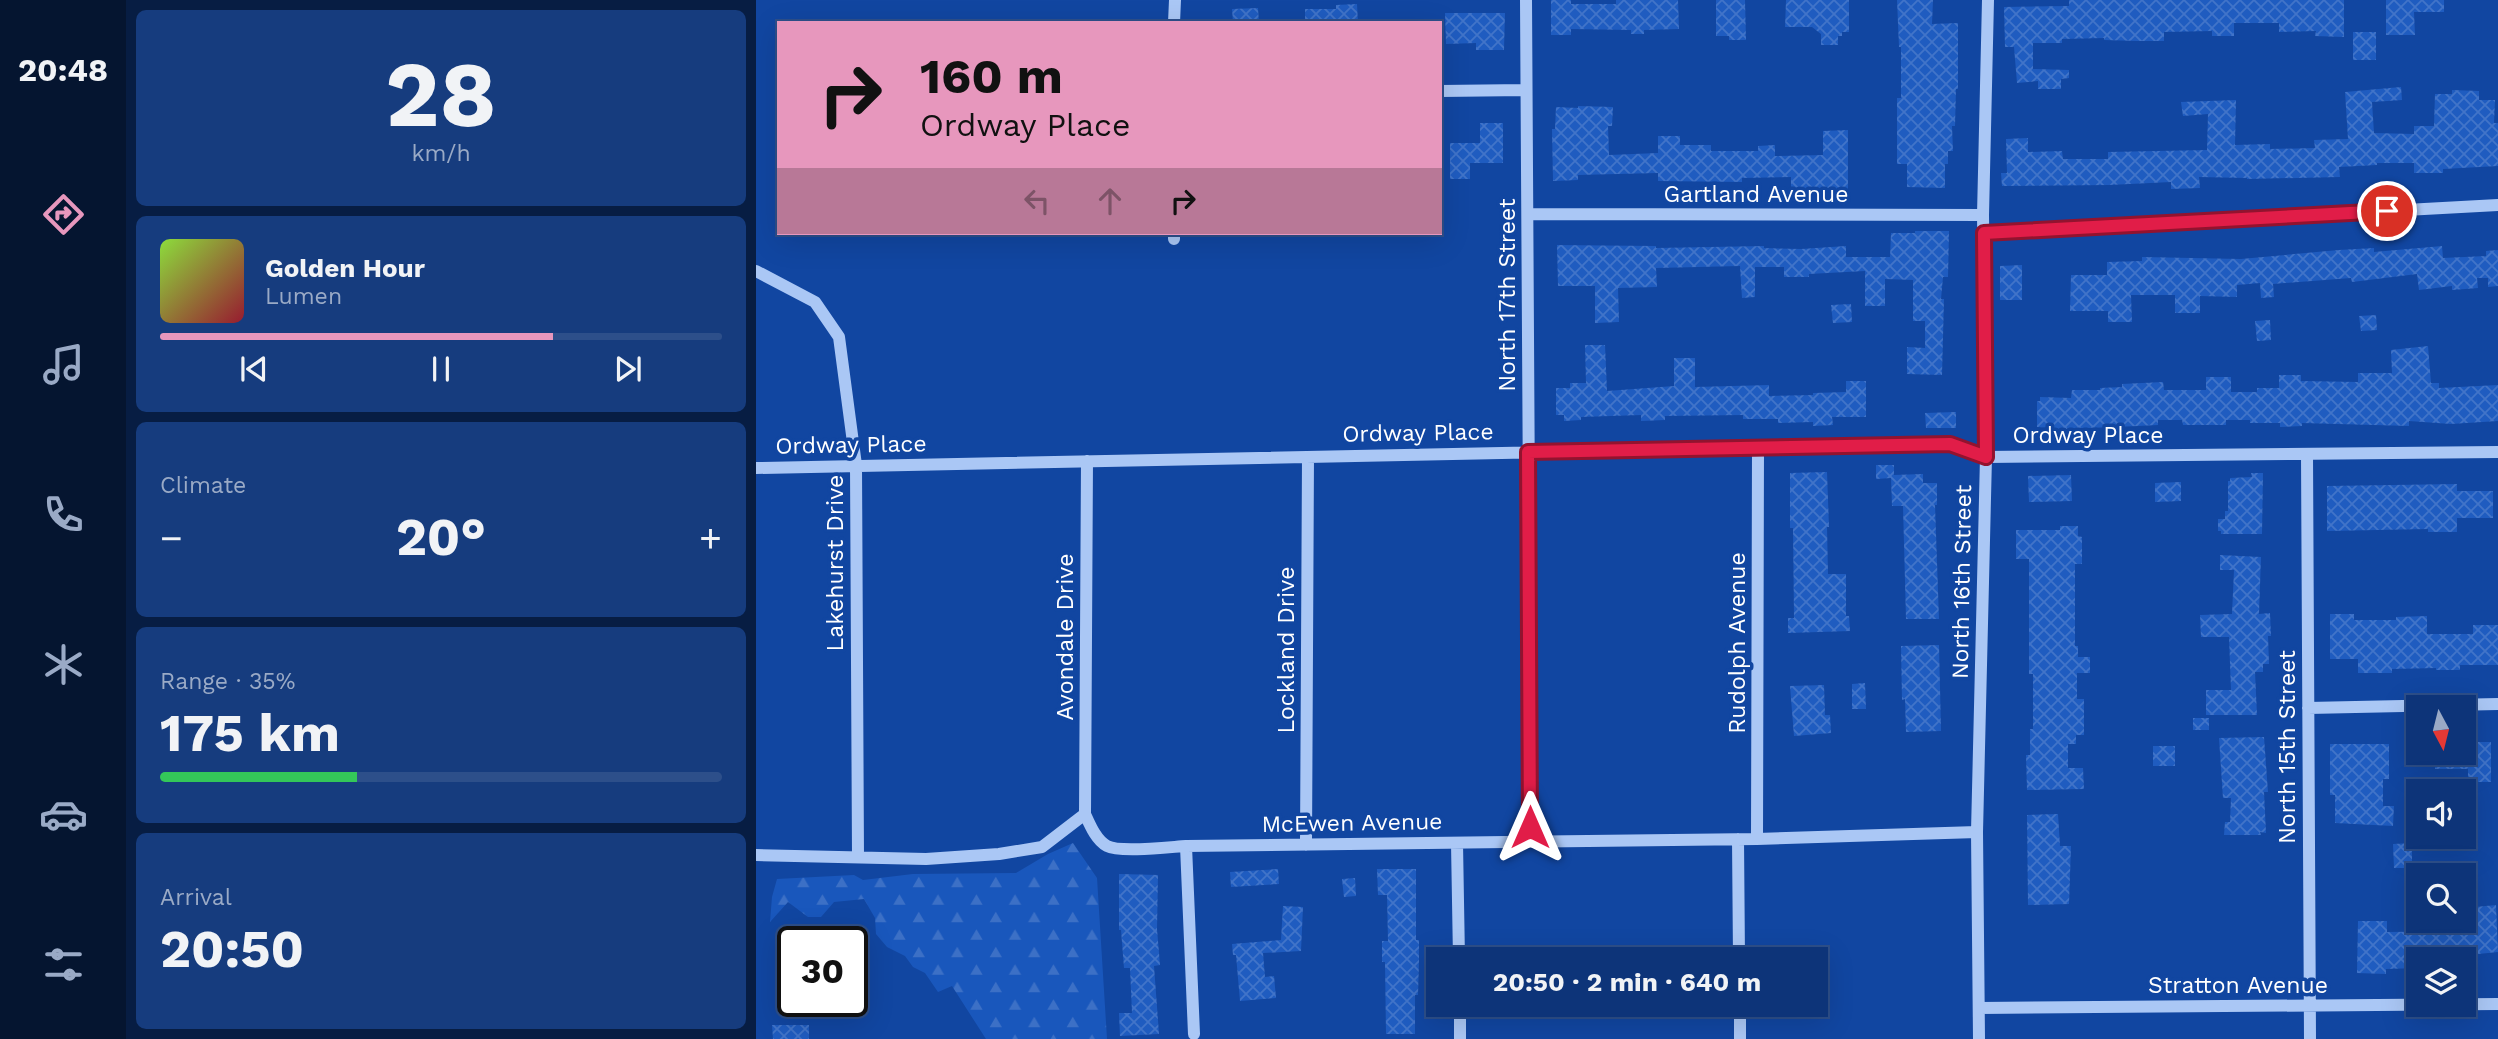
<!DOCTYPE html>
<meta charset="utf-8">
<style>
body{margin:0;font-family:"Work Sans",sans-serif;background:#163c7e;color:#f1f3f6;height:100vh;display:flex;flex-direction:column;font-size:26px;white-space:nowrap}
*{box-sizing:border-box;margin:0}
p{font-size:23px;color:#9aaac6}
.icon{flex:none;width:38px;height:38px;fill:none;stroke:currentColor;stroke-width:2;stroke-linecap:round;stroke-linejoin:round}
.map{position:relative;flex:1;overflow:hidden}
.drawer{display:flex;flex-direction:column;gap:10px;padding:10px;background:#071d43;width:630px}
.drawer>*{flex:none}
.top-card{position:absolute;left:21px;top:21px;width:665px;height:214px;border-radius:0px;box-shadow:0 7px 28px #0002,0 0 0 2px #2d4f8a;background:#e797bd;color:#111;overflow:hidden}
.needle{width:46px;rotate:173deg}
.controls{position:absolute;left:1650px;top:695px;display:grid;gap:14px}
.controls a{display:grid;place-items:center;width:70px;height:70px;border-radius:0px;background:#0d3479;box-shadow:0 7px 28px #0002,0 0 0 2px #2d4f8a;font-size:35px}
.speed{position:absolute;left:21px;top:926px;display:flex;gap:14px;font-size:35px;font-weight:700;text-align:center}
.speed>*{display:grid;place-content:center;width:91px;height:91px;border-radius:50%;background:#0d3479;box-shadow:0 7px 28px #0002,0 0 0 2px #2d4f8a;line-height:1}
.speed .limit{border:4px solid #111;border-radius:10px;background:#fff;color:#111}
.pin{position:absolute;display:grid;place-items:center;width:60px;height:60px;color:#fff;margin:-30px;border:4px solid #fff;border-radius:50%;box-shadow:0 2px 7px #0007}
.me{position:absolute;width:77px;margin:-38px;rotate:0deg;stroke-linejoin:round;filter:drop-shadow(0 0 5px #0008)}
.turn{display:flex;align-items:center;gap:24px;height:147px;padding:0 28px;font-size:32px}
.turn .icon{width:91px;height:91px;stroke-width:2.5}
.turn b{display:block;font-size:49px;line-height:60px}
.lanes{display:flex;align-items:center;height:66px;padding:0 28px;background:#0003;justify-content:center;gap:35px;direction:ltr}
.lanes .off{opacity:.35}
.big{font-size:52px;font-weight:700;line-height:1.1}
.drawer .card{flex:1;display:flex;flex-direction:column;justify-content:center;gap:10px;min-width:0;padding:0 24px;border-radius:10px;background:#163c7e}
.drawer .dial{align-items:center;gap:0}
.dial b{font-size:91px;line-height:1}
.song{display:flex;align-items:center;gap:21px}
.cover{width:84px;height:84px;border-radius:10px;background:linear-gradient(135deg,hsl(90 70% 55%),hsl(350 70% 35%))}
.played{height:7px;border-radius:4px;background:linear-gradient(90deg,#e797bd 70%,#2d4f8a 70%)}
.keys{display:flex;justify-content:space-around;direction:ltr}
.heat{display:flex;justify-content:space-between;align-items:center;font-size:38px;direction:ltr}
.charge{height:10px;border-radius:5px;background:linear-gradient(90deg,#34c759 35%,#2d4f8a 0)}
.trip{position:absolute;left:670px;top:947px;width:402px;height:70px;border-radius:0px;background:#0d3479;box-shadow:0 7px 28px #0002,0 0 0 2px #2d4f8a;font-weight:700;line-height:70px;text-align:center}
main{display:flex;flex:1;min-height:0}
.dock{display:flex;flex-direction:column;width:126px;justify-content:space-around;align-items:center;background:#051530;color:#9aaac6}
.dock .icon{width:49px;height:49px}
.dock .active{color:#e797bd}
.dock b{font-size:32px;color:#f1f3f6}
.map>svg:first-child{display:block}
.forest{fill:url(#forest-firs)}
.building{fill:url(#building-cross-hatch)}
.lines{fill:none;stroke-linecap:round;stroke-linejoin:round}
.minor{stroke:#aac7f5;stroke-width:12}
.route-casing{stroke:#92132f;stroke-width:18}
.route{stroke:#e11d48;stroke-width:12}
.labels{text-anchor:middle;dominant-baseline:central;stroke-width:7;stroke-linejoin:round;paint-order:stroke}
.street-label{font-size:23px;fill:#fff;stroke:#1146a1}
</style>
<main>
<nav class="dock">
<b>20:48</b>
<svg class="icon active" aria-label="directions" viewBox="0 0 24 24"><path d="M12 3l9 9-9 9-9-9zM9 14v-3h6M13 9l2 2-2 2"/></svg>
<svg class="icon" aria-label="music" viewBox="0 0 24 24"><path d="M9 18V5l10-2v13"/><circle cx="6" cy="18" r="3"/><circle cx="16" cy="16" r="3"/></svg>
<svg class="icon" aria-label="phone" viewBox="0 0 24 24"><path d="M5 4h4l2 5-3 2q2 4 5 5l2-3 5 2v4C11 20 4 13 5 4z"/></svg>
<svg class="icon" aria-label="climate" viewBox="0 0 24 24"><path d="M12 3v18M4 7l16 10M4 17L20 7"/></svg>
<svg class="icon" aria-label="car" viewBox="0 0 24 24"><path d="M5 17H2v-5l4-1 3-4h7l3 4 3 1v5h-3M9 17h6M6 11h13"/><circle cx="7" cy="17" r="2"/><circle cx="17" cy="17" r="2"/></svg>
<svg class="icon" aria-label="filters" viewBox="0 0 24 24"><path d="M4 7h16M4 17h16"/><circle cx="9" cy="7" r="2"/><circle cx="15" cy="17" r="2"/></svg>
</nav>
<section class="drawer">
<div class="card dial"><b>28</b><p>km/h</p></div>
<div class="card">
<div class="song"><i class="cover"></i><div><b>Golden Hour</b><p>Lumen</p></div></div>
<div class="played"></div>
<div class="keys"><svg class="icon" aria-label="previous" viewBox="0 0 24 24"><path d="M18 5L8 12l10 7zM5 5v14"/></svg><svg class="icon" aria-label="pause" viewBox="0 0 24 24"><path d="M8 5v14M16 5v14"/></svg><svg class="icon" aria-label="next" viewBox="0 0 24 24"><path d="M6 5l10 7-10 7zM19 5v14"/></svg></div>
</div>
<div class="card"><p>Climate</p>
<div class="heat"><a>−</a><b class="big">20°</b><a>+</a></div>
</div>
<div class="card"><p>Range · 35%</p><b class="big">175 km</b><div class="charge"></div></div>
<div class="card"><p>Arrival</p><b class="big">20:50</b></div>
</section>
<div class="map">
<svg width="1742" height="1039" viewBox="0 0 1742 1039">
<defs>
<pattern id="forest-firs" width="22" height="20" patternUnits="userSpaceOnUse" patternTransform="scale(1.75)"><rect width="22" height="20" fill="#1957bc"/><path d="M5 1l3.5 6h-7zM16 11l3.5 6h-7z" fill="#3c70c6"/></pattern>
<pattern id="building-cross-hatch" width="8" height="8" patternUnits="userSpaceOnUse" patternTransform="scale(1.75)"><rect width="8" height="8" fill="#1f5cc0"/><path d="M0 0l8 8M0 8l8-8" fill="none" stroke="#4174c9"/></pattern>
</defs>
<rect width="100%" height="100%" fill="#1146a1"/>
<path class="forest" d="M317,843L341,878L351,1039H230L196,986L182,992L169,973L157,967L149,956L131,947L120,934L119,918L108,899L78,902L65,917H52L32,902L14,922L16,897L21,879L98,875L107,880L157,874L260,873L292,854Z"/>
<path class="building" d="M795,0H815V4H860V0H922L923,29L888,30V34H875V30L815,29V35H795Z
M960,0H989L990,40H973V36H960Z
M1030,0H1093V32H1086V36H1082V45H1065V34L1056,27H1029Z
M1141,0H1177L1176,24L1202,23V89H1200L1199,126H1196L1197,151H1192V164H1189V188L1151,187V164H1141V98H1145V47H1143Z
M1313,0H1588V37L1559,36L1560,31L1523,32V23H1478V36H1456V31L1408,32V41H1381L1348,40V38L1306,39V43H1277V69L1313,70V78L1305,79V89H1282V81L1261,83L1258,47H1249L1248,7L1313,6Z
M1630,0H1688V12H1658L1659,35H1630Z
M601,4L602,23H549V9H580V5Z
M502,8L503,23H477L476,9Z
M689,13H749L748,50H720V43L690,44Z
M1597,32H1620V60H1597Z
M1645,87L1646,100L1616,102L1618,133L1658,134V126H1678L1679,94H1696V90L1723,91V100H1739L1738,123H1742V166L1687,169V173H1658V163H1621V165L1583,167L1584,177L1491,179V178L1443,177L1444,188L1415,189V182L1353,185L1246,186L1245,173H1251L1250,139L1272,138V152L1306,151L1307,159H1352V152L1451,150L1452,114L1427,116L1425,102L1480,100L1479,145L1514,144V149L1559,148L1558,140L1592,139L1589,92Z
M822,106L857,107L856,126H852L853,155L902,153V136H924V145H955V151H1002V146L1019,145V156L1067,155V131L1092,130V189L1035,192V177L986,178V182L902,181V173L822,175V180L797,181L796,129H799L800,107L822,108Z
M724,123H747V163H714V179H694V143H724Z
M1159,231H1193L1192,277H1187L1185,299H1188L1186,375L1151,374V347L1169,348V321H1157V280L1129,279V306H1109V271L1053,274V277H1028V267H999V297L986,298L984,266L900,268L901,287L862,288L863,322L839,323V286H802L801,245L900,246V248L1008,246V248L1045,249L1090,246V257H1134L1135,233H1159Z
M1686,246L1687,258L1730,256V251L1742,250V286L1732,287V278H1721L1722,288L1696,290V286L1663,290L1661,274L1596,282L1595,278L1517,284L1518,297L1505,298L1504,283L1481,285V297L1444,296V313H1419V295H1375L1376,322H1352V311H1314L1315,275H1351V262L1386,261V257L1485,259L1583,250L1618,248V252Z
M1266,265V300H1244V266Z
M1095,304L1096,322L1077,323L1075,305Z
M1620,315L1621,330L1605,331L1603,316Z
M1514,320L1515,340L1501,341L1499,321Z
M829,345H849L851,391L918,386V358H939V387L1013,385V396L1057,395V393L1090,392V381H1110V417H1076L1077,425L1057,426V422L1022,423V419H987V415L909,416V420L885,421V415L825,417V420L808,421V415H800V388H814V383H830Z
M1672,346L1675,383H1683V388L1742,385V421L1695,424L1653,421V426L1546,423V426L1524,427V423H1494V420H1470V425H1427L1426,420H1402V425L1382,426L1307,429L1281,427V401H1284V397L1315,398L1316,390H1344V388L1366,387V384L1407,382L1408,390H1450V377H1475V392H1501V388H1523V375H1545V381L1602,382V373H1636L1635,350Z
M1200,412V428H1170L1169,413Z
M1120,465H1138V475L1167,474V483H1181V505H1179L1183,619H1150L1147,506H1136L1135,478L1120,479Z
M1071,472L1073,527H1071L1072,574H1090V616H1093L1094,631L1032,633V618H1038L1037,528H1034V473Z
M1495,473H1507L1506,534H1465V531H1462V519H1469V511H1472V481H1474V478L1496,477Z
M1315,475L1316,501L1273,502L1272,476Z
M1425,482V501L1399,502V483Z
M1701,484V491H1737V518H1701V532H1672V529L1571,531V486Z
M1304,526H1322V536L1326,537V564H1319V646H1322V657H1334V673H1321V699H1328V735H1320V744H1312V768H1327L1328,789L1271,790L1270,755H1274V729H1277V674H1273V559H1260V530H1304Z
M1464,555L1505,557L1503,614L1514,613L1515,636H1512L1513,664H1507V672H1499L1501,715H1450V690H1475L1473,637H1445L1444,615L1476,614L1478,570H1464Z
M1574,614H1598V620H1640V617L1671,616V634H1717V625H1742V665H1704V670H1680V668L1636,669V673H1602V659H1574Z
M1183,645L1185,731L1150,732L1149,699L1146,700L1145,646Z
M1109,683L1110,709H1096V684Z
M1068,685L1069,715H1074L1075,733L1038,736L1034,686Z
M1437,718H1453V730H1437Z
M1508,737L1512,792H1508L1510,833L1504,832L1505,835H1468L1469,822H1474L1475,798H1467L1463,738Z
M1712,742H1735V782H1712V769H1679V752H1712Z
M1574,744H1633V779H1627V806H1638L1637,826L1579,823V795H1574Z
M1397,746H1419V766H1397Z
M1302,814L1304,846H1315L1313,904L1272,905L1271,815Z
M1656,843V868H1638L1637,844Z
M522,869L523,884L475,887L474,872Z
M621,869H660V940H663V962L662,995H659V1034H630L629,962H626V941H632L631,895H622Z
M363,874L402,875L401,929L404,965L398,966L403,1034L364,1036L363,1013H376L374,968H368L365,930H363Z
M599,878L600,896L588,897L586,879Z
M1740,905L1742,952L1702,956V959H1662V968L1630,969V974L1601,973L1602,921H1631V932L1721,931L1719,907Z
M527,906L547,907L545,951L507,953L509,977L518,976L520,998L484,1001L480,955H477L476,944L525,940Z
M16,1025H53V1039H17Z"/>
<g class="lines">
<path class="minor" d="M770,0L775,842
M418,23L419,0
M684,91L770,90
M772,214L1227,215
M418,233V239
M1228,233L1742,205
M0,271L59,302L83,337L100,465L102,857
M1551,455L1554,1039
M0,468L1194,444L1230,457L1742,452
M1552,708L1742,704
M329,814L331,461
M982,839L983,959
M1001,839L1002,448
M701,843L703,959
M550,845L552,457
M430,846L438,1034
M0,855L170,859L243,854L286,847L329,814C334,825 340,840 351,846C364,853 414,847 430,846L1001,839L1221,832
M704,1004V1039
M984,1004V1039
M1223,1008L1742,1004
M1223,1039L1221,832L1230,457L1227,215L1232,0"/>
</g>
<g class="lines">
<defs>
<path id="route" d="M774,827L772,452L1194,444L1230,457L1228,233L1631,211"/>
</defs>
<use href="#route" class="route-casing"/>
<use href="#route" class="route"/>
</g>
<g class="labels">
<g class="street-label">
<text x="1000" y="194">Gartland Avenue</text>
<text transform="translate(751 295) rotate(-90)">North 17th Street</text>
<text transform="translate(662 433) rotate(-1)">Ordway Place</text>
<text x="1332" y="435">Ordway Place</text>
<text transform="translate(95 445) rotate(-1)">Ordway Place</text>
<text transform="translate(79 563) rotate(-90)">Lakehurst Drive</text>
<text transform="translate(1206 582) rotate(-89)">North 16th Street</text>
<text transform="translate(309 637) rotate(-90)">Avondale Drive</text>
<text transform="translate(981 643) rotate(-90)">Rudolph Avenue</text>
<text transform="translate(530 650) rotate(-90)">Lockland Drive</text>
<text transform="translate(1531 747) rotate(-90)">North 15th Street</text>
<text transform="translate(596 823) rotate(-1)">McEwen Avenue</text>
<text x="1482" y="985">Stratton Avenue</text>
</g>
</g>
</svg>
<div class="controls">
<a><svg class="needle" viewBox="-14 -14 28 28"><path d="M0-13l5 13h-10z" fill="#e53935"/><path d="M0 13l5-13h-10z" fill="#9aaac6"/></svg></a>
<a><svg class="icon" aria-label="sound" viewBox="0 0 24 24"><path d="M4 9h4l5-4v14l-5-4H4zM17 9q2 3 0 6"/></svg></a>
<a><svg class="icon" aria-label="search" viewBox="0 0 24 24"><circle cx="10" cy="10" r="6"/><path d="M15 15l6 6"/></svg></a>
<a><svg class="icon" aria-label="layers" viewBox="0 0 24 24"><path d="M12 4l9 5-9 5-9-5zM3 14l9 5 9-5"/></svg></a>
</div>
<div class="speed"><div class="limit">30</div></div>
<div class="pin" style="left:1631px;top:211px;background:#d93025"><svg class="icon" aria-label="arrive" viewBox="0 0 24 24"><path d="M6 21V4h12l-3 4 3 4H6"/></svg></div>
<svg class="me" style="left:774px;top:827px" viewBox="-20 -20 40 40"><path d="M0-17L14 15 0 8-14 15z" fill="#e11d48" stroke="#fff" stroke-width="4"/></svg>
<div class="trip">20:50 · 2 min · 640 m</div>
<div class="top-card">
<div class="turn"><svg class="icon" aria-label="right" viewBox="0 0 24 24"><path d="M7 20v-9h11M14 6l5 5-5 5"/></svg><div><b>160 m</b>Ordway Place</div></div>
<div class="lanes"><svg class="icon off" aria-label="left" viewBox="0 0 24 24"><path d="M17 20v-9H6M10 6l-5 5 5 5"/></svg><svg class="icon off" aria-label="ahead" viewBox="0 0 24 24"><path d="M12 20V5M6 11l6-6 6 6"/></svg><svg class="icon" aria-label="right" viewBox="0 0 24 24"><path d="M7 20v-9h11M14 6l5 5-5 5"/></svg></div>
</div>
</div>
</main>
